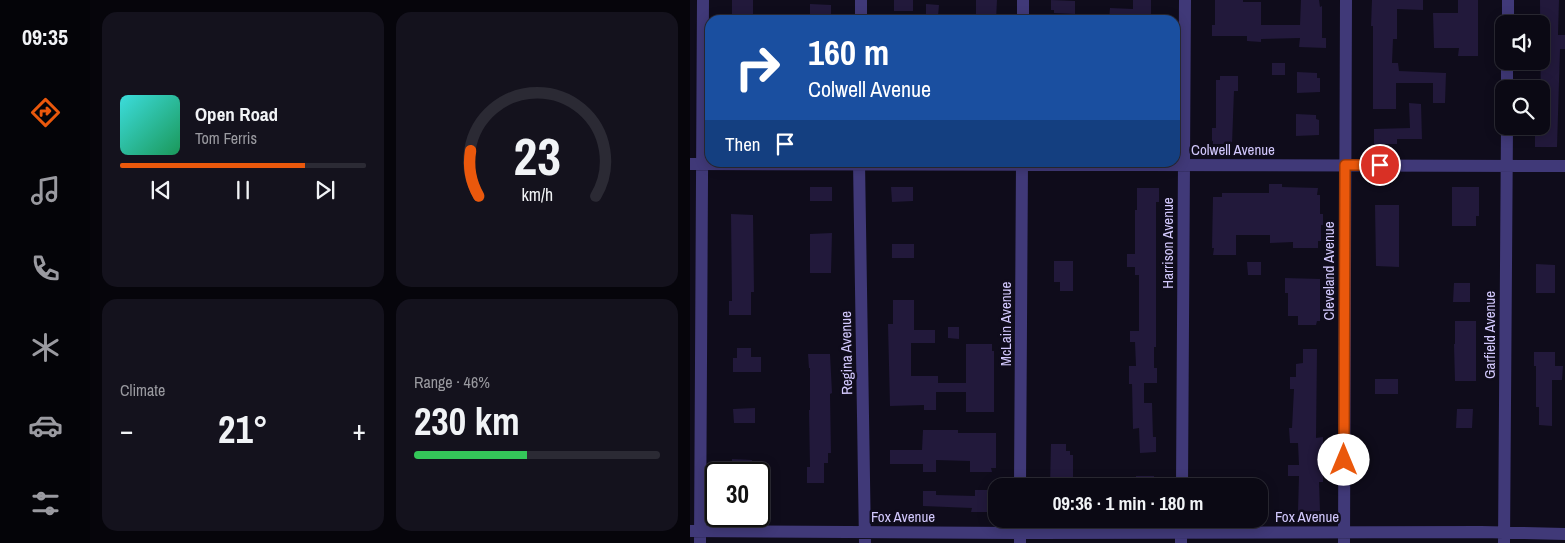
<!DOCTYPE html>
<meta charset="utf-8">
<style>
body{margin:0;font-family:"Archivo Narrow",sans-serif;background:#14121d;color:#f1f3f6;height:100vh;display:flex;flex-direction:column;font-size:19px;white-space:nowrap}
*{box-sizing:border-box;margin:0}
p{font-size:16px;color:#9a9aa0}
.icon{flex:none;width:28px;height:28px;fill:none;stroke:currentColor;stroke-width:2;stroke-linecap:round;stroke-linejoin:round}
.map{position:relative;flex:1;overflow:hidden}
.side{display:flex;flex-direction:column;gap:12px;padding:12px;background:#06050b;width:600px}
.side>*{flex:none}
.banner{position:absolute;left:15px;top:15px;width:475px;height:152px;border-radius:15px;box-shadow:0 2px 12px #0003,0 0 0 1px #2b2a34;background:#1a4fa0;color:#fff;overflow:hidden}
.fabs{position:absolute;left:805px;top:15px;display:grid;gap:10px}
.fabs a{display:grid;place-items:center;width:55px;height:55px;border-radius:10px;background:#0b0914;box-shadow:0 2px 12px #0003,0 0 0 1px #2b2a34;font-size:25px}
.speed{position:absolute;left:15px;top:462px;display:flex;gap:10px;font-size:25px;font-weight:700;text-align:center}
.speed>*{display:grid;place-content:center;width:65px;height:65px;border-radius:50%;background:#0b0914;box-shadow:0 2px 12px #0003,0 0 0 1px #2b2a34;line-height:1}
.speed .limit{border:2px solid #111;border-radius:8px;background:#fff;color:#111}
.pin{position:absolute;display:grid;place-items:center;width:42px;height:42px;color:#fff;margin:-21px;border:2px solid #fff;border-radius:50%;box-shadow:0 1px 5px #0007}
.me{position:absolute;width:55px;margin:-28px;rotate:0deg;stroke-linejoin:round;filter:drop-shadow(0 0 4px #0008)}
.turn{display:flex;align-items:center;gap:18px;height:105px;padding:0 20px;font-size:22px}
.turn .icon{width:65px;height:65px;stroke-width:2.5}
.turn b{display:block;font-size:35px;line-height:42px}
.then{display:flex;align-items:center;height:48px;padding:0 20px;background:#0003;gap:10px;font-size:19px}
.big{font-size:38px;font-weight:700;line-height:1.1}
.side .widget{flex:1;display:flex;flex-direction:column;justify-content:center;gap:8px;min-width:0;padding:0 18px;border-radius:15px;background:#14121d}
.side .dial{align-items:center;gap:0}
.dial svg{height:130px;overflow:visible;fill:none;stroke:#2b2a34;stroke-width:7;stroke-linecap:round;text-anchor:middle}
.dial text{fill:#f1f3f6;stroke:none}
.song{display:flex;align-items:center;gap:15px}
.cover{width:60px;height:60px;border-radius:8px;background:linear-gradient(135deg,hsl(180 70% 55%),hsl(150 70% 35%))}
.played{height:5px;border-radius:2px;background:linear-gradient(90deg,#ea580c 75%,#2b2a34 75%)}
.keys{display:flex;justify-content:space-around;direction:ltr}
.heat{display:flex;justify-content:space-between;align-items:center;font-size:28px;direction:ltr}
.charge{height:8px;border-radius:4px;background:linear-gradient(90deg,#34c759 46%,#2b2a34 0)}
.side .tiles{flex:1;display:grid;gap:12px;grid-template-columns:repeat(2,1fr)}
.trip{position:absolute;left:298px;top:478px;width:280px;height:50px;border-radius:15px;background:#0b0914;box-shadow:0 2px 12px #0003,0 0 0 1px #2b2a34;font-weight:700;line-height:50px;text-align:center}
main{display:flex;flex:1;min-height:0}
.tabs{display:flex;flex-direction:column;width:90px;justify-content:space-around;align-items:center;background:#040408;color:#9a9aa0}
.tabs .icon{width:35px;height:35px}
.tabs .current{color:#ea580c}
.tabs b{font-size:22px;color:#f1f3f6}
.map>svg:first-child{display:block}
.building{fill:#22193b}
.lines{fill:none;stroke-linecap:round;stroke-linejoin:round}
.minor{stroke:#403978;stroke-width:12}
.route-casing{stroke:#983908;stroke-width:12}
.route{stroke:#ea580c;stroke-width:9}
.labels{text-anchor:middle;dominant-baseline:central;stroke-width:5;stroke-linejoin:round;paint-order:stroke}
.street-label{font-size:15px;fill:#d2c8fc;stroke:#0f0c1b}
</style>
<main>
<nav class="tabs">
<b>09:35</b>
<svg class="icon current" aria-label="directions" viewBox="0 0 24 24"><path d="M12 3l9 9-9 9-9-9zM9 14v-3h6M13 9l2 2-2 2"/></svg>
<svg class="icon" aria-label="music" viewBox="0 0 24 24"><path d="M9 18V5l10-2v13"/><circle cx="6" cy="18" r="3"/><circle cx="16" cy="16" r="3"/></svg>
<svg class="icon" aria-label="phone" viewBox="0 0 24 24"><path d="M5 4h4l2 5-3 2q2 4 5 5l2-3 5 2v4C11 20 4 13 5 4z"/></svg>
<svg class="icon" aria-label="climate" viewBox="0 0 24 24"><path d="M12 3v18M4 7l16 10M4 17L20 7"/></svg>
<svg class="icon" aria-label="car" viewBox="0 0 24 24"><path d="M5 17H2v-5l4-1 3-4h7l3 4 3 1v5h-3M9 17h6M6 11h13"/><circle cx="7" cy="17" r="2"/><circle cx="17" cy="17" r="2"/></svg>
<svg class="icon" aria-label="filters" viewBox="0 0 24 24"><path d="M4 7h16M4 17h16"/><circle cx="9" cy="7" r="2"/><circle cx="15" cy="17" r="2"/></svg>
</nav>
<section class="side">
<div class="tiles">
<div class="widget">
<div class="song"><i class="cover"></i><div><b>Open Road</b><p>Tom Ferris</p></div></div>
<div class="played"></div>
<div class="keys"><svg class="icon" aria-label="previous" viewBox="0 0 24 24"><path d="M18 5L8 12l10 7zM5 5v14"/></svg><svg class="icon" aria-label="pause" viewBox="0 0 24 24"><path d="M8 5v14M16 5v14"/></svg><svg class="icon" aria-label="next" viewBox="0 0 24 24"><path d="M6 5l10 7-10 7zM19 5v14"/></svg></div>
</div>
<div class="widget dial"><svg viewBox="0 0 100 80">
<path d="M14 69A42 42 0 1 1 86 69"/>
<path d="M14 69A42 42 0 0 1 9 41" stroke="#ea580c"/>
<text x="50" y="56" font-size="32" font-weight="700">23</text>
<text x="50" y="72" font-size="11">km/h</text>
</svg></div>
<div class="widget"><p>Climate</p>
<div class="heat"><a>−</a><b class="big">21°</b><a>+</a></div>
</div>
<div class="widget"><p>Range · 46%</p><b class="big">230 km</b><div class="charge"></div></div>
</div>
</section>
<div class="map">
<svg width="875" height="543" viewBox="0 0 875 543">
<rect width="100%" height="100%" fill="#0f0c1b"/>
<path class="building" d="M42,0H63V14H42Z
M204,0H223V11H204Z
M286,0H307L306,20H286Z
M361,0L385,1V14L364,13V10H361Z
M443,0H461V20H419L420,8L443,9Z
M525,0H553V2H571V25H610L611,0H629L630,7L632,6V38H636V48L609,47L610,38L571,39V42L557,41V36H522V25H525Z
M682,0H733V10L707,9V39H703L702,63H708L709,71L756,73L755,103H743V83H706V109H683V26H681Z
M768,0H788V56H768L769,48H744L743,13H768Z
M850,0H869L868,35H875V49H870L867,147H845V133H847V126H851Z
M120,4L141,5V19L120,18Z
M236,4L249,5L248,16H236Z
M582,63H595V75H582Z
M607,72L627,73V78H630V92L607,93Z
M530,76H548V91H544L542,144H523V141H522V128H526V80H530Z
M719,103L731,104L732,139H707V144H684V129L720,128Z
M606,114L626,115V119L629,120V135L606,136Z
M579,184H592V187L628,188L627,195H630V214H633V225H631V241H628V248H603V242L580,243V235H546V255H523L524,248H522L523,197H532V193H579Z
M120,187H142V201H120Z
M201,187H223V201L202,202Z
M762,187H789V216H786V226H762Z
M447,188H469V202H466V347H464V368H467V383H454V403H462L463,437H466V452L450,453L449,428L443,429L442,384H439V366H446L445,342H440V331H449V275H445V267H437V254H445V210H447Z
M685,205H709V267L686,266Z
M41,214L63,215L64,292H61V315H39V301H42Z
M142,233L141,273H120V234Z
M202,244H224V258H202Z
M364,261H383V291H370V282H364Z
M557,262H571V275H558Z
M846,264L865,265V293H846Z
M595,278L630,279V321H627L626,325H608V316H598V293H595Z
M764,283H780V302H763Z
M203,300H224V330H245V343H221V376H248V383H276V344H302V351H304V412H276V392H246V410H234V405L200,406L198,324H203Z
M765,321H786V381H765L764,344H765Z
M258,327H269V339L258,338Z
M47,348H61V357H71V372H43V358H47Z
M613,349H627L626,438L633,437V482H629L630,511L608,512L609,476H598V465H609L608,443H600L599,428H602L604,389H600V377H606V364L613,363Z
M844,352H865V366H873L872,380H862V426L849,425V407H846V366H844Z
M118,354H140L142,393L140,394L141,453H138V463H134V483H117V467H120L119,410H120V368H119Z
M685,379H708V394H685Z
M65,408V423H44L43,409Z
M767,409H783L782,428H766Z
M233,430H268V433H306V468H301L302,472H280V461L246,460V472H233V464H200V450H232Z
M361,444H376V451H380V455H383V486H360Z
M42,459L62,460V474H42Z
M446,476H464V486H446Z
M285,490H301L300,512H281L282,508L233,506V491H246V495L285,496Z"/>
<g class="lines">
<path class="minor" d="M171,20V0
M333,20V0
M818,24V0
M817,89V61
M169,162L175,543
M0,164L875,166
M330,486L332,162
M492,486L495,0
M0,531L346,533L791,532L875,534
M10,543L13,0
M330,543V519
M491,543V519
M654,543L656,0
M814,543L817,126"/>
</g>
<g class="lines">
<defs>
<path id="route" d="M654,460L655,165H690"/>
</defs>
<use href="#route" class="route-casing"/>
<use href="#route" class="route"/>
</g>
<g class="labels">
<g class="street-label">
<text x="543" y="149">Colwell Avenue</text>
<text transform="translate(477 243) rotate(-90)">Harrison Avenue</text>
<text transform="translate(638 271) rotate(-90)">Cleveland Avenue</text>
<text transform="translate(315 324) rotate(-90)">McLain Avenue</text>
<text transform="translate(799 335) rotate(-90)">Garfield Avenue</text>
<text transform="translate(156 353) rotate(-91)">Regina Avenue</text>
<text x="213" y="516">Fox Avenue</text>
<text x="617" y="516">Fox Avenue</text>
</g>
</g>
</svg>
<div class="fabs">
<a><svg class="icon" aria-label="sound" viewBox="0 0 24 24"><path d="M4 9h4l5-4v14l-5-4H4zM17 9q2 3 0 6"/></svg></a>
<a><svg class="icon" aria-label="search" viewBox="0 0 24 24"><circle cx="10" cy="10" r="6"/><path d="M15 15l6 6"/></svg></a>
</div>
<div class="speed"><div class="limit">30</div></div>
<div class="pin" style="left:690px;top:165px;background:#d93025"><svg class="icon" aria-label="arrive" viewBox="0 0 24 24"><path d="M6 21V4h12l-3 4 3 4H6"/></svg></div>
<svg class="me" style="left:654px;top:460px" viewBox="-20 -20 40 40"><circle r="19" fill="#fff"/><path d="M0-13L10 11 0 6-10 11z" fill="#ea580c"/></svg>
<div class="trip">09:36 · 1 min · 180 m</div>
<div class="banner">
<div class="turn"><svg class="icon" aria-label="right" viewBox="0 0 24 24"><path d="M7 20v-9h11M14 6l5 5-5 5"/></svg><div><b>160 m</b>Colwell Avenue</div></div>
<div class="then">Then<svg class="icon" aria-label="arrive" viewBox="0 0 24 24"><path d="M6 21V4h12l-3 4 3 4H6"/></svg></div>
</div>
</div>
</main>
